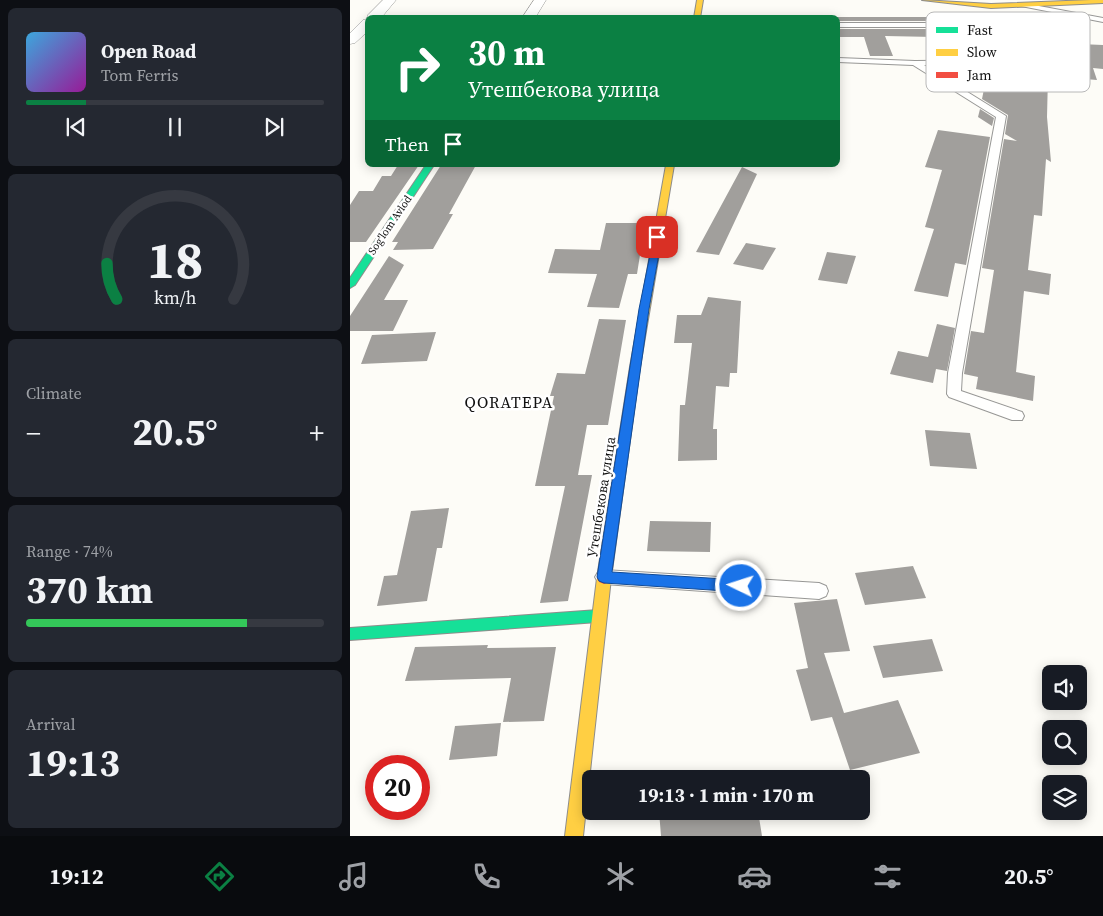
<!DOCTYPE html>
<meta charset="utf-8">
<style>
body{margin:0;font-family:"Source Serif 4",serif;background:#242831;color:#f1f3f6;height:100vh;display:flex;flex-direction:column;font-size:19px;white-space:nowrap}
*{box-sizing:border-box;margin:0}
p{font-size:16px;color:#9ea1a6}
.icon{flex:none;width:28px;height:28px;fill:none;stroke:currentColor;stroke-width:2;stroke-linecap:round;stroke-linejoin:round}
.map{position:relative;flex:1;overflow:hidden}
.details{display:flex;flex-direction:column;gap:8px;padding:8px;background:#0d0f14;width:350px}
.details>*{flex:none}
.banner{position:absolute;left:15px;top:15px;width:475px;height:152px;border-radius:8px;box-shadow:0 2px 12px #0003;background:#0b8043;color:#fff;overflow:hidden}
.tools{position:absolute;left:692px;top:665px;display:grid;gap:10px}
.tools a{display:grid;place-items:center;width:45px;height:45px;border-radius:8px;background:#171b24;box-shadow:0 2px 12px #0003;font-size:25px}
.speed{position:absolute;left:15px;top:755px;display:flex;gap:10px;font-size:25px;font-weight:700;text-align:center}
.speed>*{display:grid;place-content:center;width:65px;height:65px;border-radius:50%;background:#171b24;box-shadow:0 2px 12px #0003;line-height:1}
.speed .limit{border:8px solid #d22;background:#fff;color:#111}
.pin{position:absolute;display:grid;place-items:center;width:42px;height:42px;color:#fff;margin:-21px;border-radius:10px;box-shadow:0 2px 8px #0006}
.me{position:absolute;width:55px;margin:-28px;rotate:274deg;stroke-linejoin:round;filter:drop-shadow(0 0 4px #0008)}
.turn{display:flex;align-items:center;gap:18px;height:105px;padding:0 20px;font-size:22px}
.turn .icon{width:65px;height:65px;stroke-width:2.5}
.turn b{display:block;font-size:35px;line-height:42px}
.then{display:flex;align-items:center;height:48px;padding:0 20px;background:#0003;gap:10px;font-size:19px}
.big{font-size:38px;font-weight:700;line-height:1.1}
.details .tile{flex:1;display:flex;flex-direction:column;justify-content:center;gap:8px;min-width:0;padding:0 18px;border-radius:8px;background:#242831}
.details .dial{align-items:center;gap:0}
.dial svg{height:130px;overflow:visible;fill:none;stroke:#363941;stroke-width:7;stroke-linecap:round;text-anchor:middle}
.dial text{fill:#f1f3f6;stroke:none}
.song{display:flex;align-items:center;gap:15px}
.cover{width:60px;height:60px;border-radius:8px;background:linear-gradient(135deg,hsl(200 70% 55%),hsl(300 70% 35%))}
.played{height:5px;border-radius:2px;background:linear-gradient(90deg,#0b8043 20%,#363941 20%)}
.keys{display:flex;justify-content:space-around;direction:ltr}
.heat{display:flex;justify-content:space-between;align-items:center;font-size:28px;direction:ltr}
.charge{height:8px;border-radius:4px;background:linear-gradient(90deg,#34c759 74%,#363941 0)}
.trip{position:absolute;left:232px;top:770px;width:288px;height:50px;border-radius:8px;background:#171b24;box-shadow:0 2px 12px #0003;font-weight:700;line-height:50px;text-align:center}
.tabs{display:flex;height:80px;justify-content:space-around;align-items:center;background:#090b0e;color:#9ea1a6}
.tabs .icon{width:35px;height:35px}
.tabs .active{color:#0b8043}
.tabs b{font-size:22px;color:#f1f3f6}
main{display:flex;flex:1;min-height:0}
.map>svg:first-child{display:block}
.building{fill:#a19f9c}
.lines{fill:none;stroke-linecap:round;stroke-linejoin:round}
.lane-casing{stroke:#979795;stroke-width:2}
.street-casing{stroke:#979795;stroke-width:1}
.fast-casing{stroke:#8e8d8b;stroke-width:2}
.slow-casing{stroke:#8e8d8b;stroke-width:2}
.jam-casing{stroke:#8e8d8b;stroke-width:2}
.lane{fill:#fffffe;fill-rule:evenodd}
.street{fill:#fffffe;fill-rule:evenodd}
.fast{fill:#16e098;fill-rule:evenodd}
.slow{fill:#ffcf43;fill-rule:evenodd}
.jam{fill:#f24e42;fill-rule:evenodd}
.route{fill:#1a73e8;stroke:#114b97}
.labels{text-anchor:middle;dominant-baseline:central;stroke-width:5;stroke-linejoin:round;paint-order:stroke}
.far-street-label{font-size:11px;fill:#111;stroke:#fff}
.street-label{font-size:14px;fill:#111;stroke:#fff}
.quarter-label{font-size:16px;letter-spacing:1px;fill:#111;stroke:#fff}
.key{fill:#fff;stroke:#b8b8b8;stroke-width:1}
.key-label{font-size:14px;fill:#111}
</style>
<main>
<section class="details">
<div class="tile">
<div class="song"><i class="cover"></i><div><b>Open Road</b><p>Tom Ferris</p></div></div>
<div class="played"></div>
<div class="keys"><svg class="icon" aria-label="previous" viewBox="0 0 24 24"><path d="M18 5L8 12l10 7zM5 5v14"/></svg><svg class="icon" aria-label="pause" viewBox="0 0 24 24"><path d="M8 5v14M16 5v14"/></svg><svg class="icon" aria-label="next" viewBox="0 0 24 24"><path d="M6 5l10 7-10 7zM19 5v14"/></svg></div>
</div>
<div class="tile dial"><svg viewBox="0 0 100 80">
<path d="M14 69A42 42 0 1 1 86 69"/>
<path d="M14 69A42 42 0 0 1 8 47" stroke="#0b8043"/>
<text x="50" y="56" font-size="32" font-weight="700">18</text>
<text x="50" y="72" font-size="11">km/h</text>
</svg></div>
<div class="tile"><p>Climate</p>
<div class="heat"><a>−</a><b class="big">20.5°</b><a>+</a></div>
</div>
<div class="tile"><p>Range · 74%</p><b class="big">370 km</b><div class="charge"></div></div>
<div class="tile"><p>Arrival</p><b class="big">19:13</b></div>
</section>
<div class="map">
<svg width="753" height="836" viewBox="0 0 753 836">
<rect width="100%" height="100%" fill="#fdfcf7"/>
<path class="building" d="M485,17H576L578,21H488V18Z
M488,29H581L585,37L535,36L543,56H520L514,37H490Z
M658,41L753,45V69L743,68L747,80L698,76L697,117L701,162L696,159L692,216L684,215L678,270L701,274L699,295L674,291L666,372L685,376L683,401L626,389L628,377L614,374L621,331L634,333L644,270L632,268L654,139L667,141L655,134L658,115L632,99L637,74H652L651,72L661,70V66L670,63L665,58H660Z
M630,109L644,118L642,126L628,117Z
M588,130L640,137L616,265L605,263L598,297L564,291L584,229L575,227L592,170L575,167Z
M48,165H69L16,242H0V205L9,191H23L32,176H41Z
M91,165H126L99,214H103L83,249L43,250L48,242H42Z
M392,167L407,174L369,255L346,252Z
M256,223H295L287,274H278L269,308L237,307L247,274L198,273L205,249L250,250Z
M396,243L426,248L413,270L383,264Z
M477,252L506,256L497,284L468,280Z
M39,256L54,265L34,300H58L43,331H0V316Z
M358,297L391,301L387,373H380L379,387L366,386L363,429H367V460L328,461L330,405H335L342,343H324L327,315H351Z
M249,319L276,320L258,425H237L228,475H242L218,601L190,603L215,486H185L204,396H200L207,373L235,374Z
M587,324L605,328L597,371L586,369L583,383L540,374L548,351L578,357Z
M86,332L77,361L11,364L22,335Z
M575,430L620,433L627,469L580,466Z
M99,508L92,548H87L77,601L27,606L34,576L47,575L61,511Z
M300,521L361,522L360,552L297,551Z
M563,566L576,598L515,605L505,573Z
M487,599L500,651L474,653L494,713L548,700L570,753L500,770L482,717L461,721L446,670L458,668L444,603Z
M582,639L593,671L533,678L523,646Z
M138,645L137,648L206,647L194,721L153,722L161,678L55,681L65,647Z
M151,723L147,756L99,760L105,726Z
M309,811H408L412,836H311Z"/>
<g class="lines">
<defs>
<path id="lane" d="M673,3L753,18V22L671,6L670,5Z
M488,23H658L662,25L658,27H488Z
M488,58L565,61L664,60L668,62L664,64L574,65L656,116L612,373L611,391L672,412L674,416L672,420H662L599,397L597,394L598,373L646,117L563,65L488,62Z
M254,570L469,583L476,586L478,591L476,596L469,599L254,584L248,582L245,577L248,572Z"/>
<path id="street" d="M33,0H46L31,18H18V31L5,43L0,44V33L13,20L17,19V18L18,15Z
M184,0H196L185,18H172Z"/>
<path id="fast" d="M76,165H84L5,285L0,288V278Z
M248,610L253,612L255,616L253,620L248,622L0,640V628Z"/>
<path id="slow" d="M347,0H353L350,18H344Z
M572,0L641,4L741,0H753V3L641,8Z
M316,165H324L290,367L285,370L280,367Z
M254,572L259,574L261,578L233,836H215L247,578L249,574Z"/>
<path id="jam" d="M285,364L290,367L261,578L259,582L254,584L249,582L247,578L280,367Z"/>
</defs>
<use href="#lane" class="lane-casing"/>
<use href="#street" class="street-casing"/>
<use href="#fast" class="fast-casing"/>
<use href="#slow" class="slow-casing"/>
<use href="#jam" class="jam-casing"/>
<use href="#lane" class="lane"/>
<use href="#street" class="street"/>
<use href="#fast" class="fast"/>
<use href="#slow" class="slow"/>
<use href="#jam" class="jam"/>
</g>
<path class="route" d="M304,235L312,237L299,309L262,572L391,580L396,582L398,586L396,590L391,592L254,583L249,581L247,577L289,309Z"/>
<g class="labels">
<g class="far-street-label">
<text transform="translate(40 225) rotate(-56)">Sog'lom Avlod</text>
</g>
<g class="street-label">
<text transform="translate(251 497) rotate(-81)">Утешбекова улица</text>
</g>
<g class="quarter-label">
<text x="159" y="402">QORATEPA</text>
</g>
</g>
<rect x="576" y="12" width="164" height="80" rx="8" class="key"/>
<rect x="586" y="27" width="22" height="6" fill="#16e098"/>
<rect x="586" y="49" width="22" height="7" fill="#ffcf43"/>
<rect x="586" y="72" width="22" height="6" fill="#f24e42"/>
<g class="key-label">
<text x="617" y="35">Fast</text>
<text x="617" y="57">Slow</text>
<text x="617" y="80">Jam</text>
</g>
</svg>
<div class="tools">
<a><svg class="icon" aria-label="sound" viewBox="0 0 24 24"><path d="M4 9h4l5-4v14l-5-4H4zM17 9q2 3 0 6"/></svg></a>
<a><svg class="icon" aria-label="search" viewBox="0 0 24 24"><circle cx="10" cy="10" r="6"/><path d="M15 15l6 6"/></svg></a>
<a><svg class="icon" aria-label="layers" viewBox="0 0 24 24"><path d="M12 4l9 5-9 5-9-5zM3 14l9 5 9-5"/></svg></a>
</div>
<div class="speed"><div class="limit">20</div></div>
<div class="pin" style="left:307px;top:237px;background:#d93025"><svg class="icon" aria-label="arrive" viewBox="0 0 24 24"><path d="M6 21V4h12l-3 4 3 4H6"/></svg></div>
<svg class="me" style="left:391px;top:586px" viewBox="-20 -20 40 40"><circle r="17" fill="#1a73e8" stroke="#fff" stroke-width="3"/><path d="M0-11L8 9 0 5-8 9z" fill="#fff"/></svg>
<div class="trip">19:13 · 1 min · 170 m</div>
<div class="banner">
<div class="turn"><svg class="icon" aria-label="right" viewBox="0 0 24 24"><path d="M7 20v-9h11M14 6l5 5-5 5"/></svg><div><b>30 m</b>Утешбекова улица</div></div>
<div class="then">Then<svg class="icon" aria-label="arrive" viewBox="0 0 24 24"><path d="M6 21V4h12l-3 4 3 4H6"/></svg></div>
</div>
</div>
</main>
<nav class="tabs">
<b>19:12</b>
<svg class="icon active" aria-label="directions" viewBox="0 0 24 24"><path d="M12 3l9 9-9 9-9-9zM9 14v-3h6M13 9l2 2-2 2"/></svg>
<svg class="icon" aria-label="music" viewBox="0 0 24 24"><path d="M9 18V5l10-2v13"/><circle cx="6" cy="18" r="3"/><circle cx="16" cy="16" r="3"/></svg>
<svg class="icon" aria-label="phone" viewBox="0 0 24 24"><path d="M5 4h4l2 5-3 2q2 4 5 5l2-3 5 2v4C11 20 4 13 5 4z"/></svg>
<svg class="icon" aria-label="climate" viewBox="0 0 24 24"><path d="M12 3v18M4 7l16 10M4 17L20 7"/></svg>
<svg class="icon" aria-label="car" viewBox="0 0 24 24"><path d="M5 17H2v-5l4-1 3-4h7l3 4 3 1v5h-3M9 17h6M6 11h13"/><circle cx="7" cy="17" r="2"/><circle cx="17" cy="17" r="2"/></svg>
<svg class="icon" aria-label="filters" viewBox="0 0 24 24"><path d="M4 7h16M4 17h16"/><circle cx="9" cy="7" r="2"/><circle cx="15" cy="17" r="2"/></svg>
<b>20.5°</b>
</nav>
